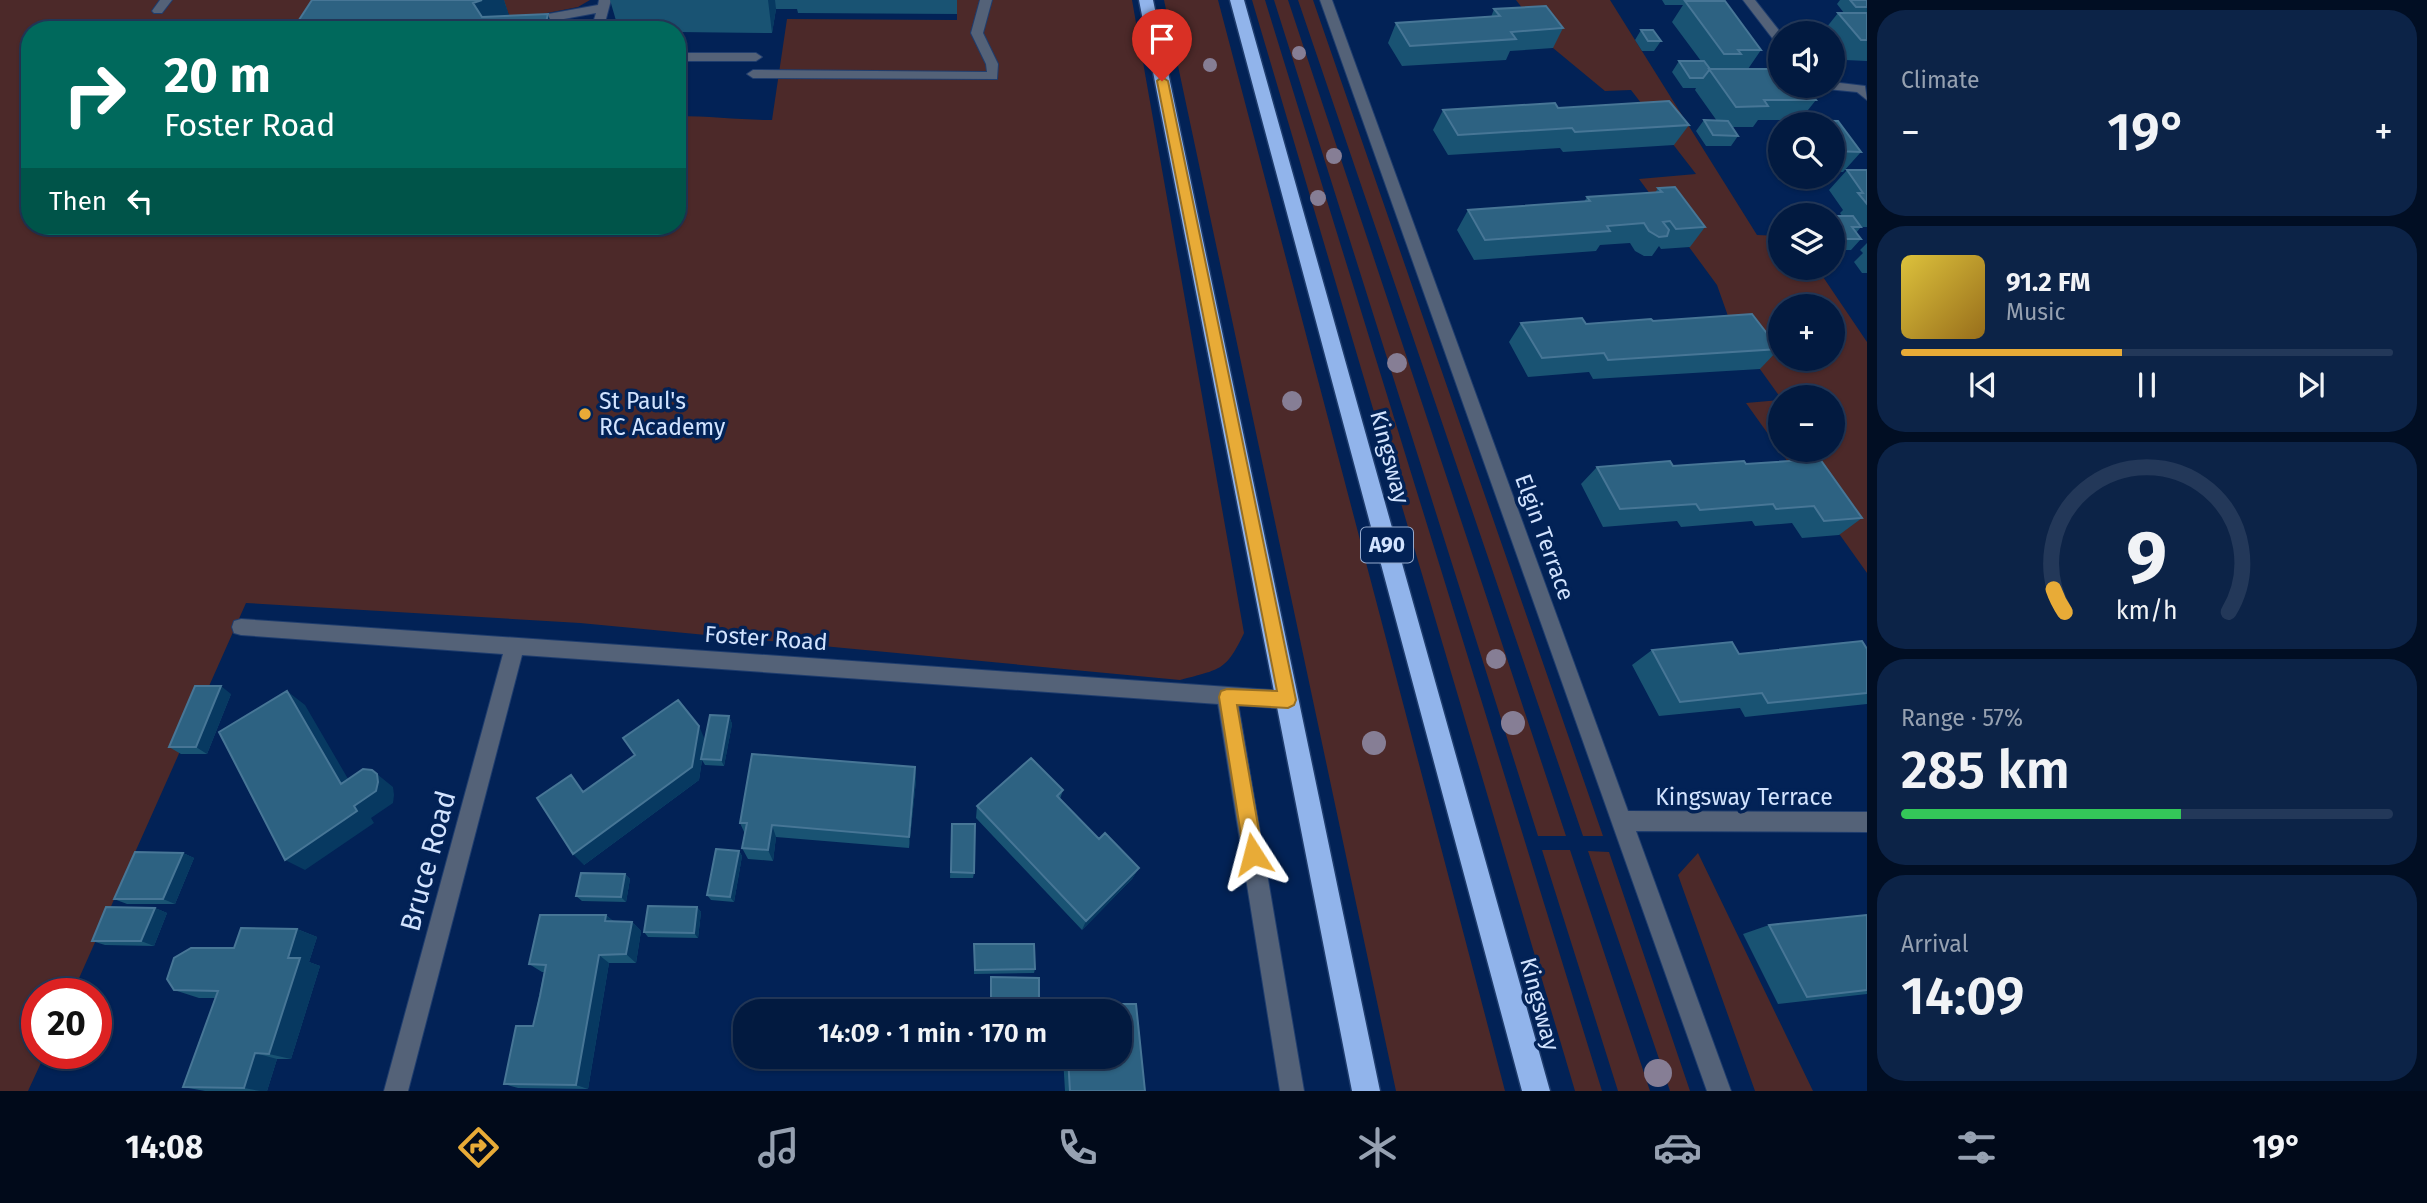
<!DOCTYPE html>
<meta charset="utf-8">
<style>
body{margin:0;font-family:"Fira Sans",sans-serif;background:#0c2347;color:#f1f3f6;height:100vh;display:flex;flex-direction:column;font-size:26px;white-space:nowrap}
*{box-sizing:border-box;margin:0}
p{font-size:23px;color:#96a1b1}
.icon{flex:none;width:38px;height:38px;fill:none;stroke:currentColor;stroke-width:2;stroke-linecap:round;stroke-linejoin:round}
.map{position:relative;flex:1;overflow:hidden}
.drawer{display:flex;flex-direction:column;gap:10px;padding:10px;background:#010e23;width:560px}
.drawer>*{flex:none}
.hud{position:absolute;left:21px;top:21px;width:665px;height:214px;border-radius:28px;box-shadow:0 2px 5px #0004,0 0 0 2px #233859;background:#00695c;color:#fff;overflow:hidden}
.fabs{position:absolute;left:1768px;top:21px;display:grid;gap:14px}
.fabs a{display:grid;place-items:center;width:77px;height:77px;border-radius:50%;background:#021a40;box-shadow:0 2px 5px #0004,0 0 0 2px #233859;font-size:35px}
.speed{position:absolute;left:21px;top:978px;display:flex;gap:14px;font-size:35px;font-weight:700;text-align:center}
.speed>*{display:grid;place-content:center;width:91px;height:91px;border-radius:50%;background:#021a40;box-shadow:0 2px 5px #0004,0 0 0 2px #233859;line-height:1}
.speed .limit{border:10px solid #d22;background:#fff;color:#111}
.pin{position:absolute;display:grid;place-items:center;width:60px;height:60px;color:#fff;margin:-72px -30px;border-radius:50% 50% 50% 0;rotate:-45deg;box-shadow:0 0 7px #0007}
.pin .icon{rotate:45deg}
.me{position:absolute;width:77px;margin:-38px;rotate:351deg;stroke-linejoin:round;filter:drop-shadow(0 0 5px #0008)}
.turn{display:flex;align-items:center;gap:24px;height:147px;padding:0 28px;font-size:32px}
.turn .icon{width:91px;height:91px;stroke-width:2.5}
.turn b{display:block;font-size:49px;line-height:60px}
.then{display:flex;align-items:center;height:66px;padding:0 28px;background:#0003;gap:14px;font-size:26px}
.big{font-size:52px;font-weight:600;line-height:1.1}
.drawer .card{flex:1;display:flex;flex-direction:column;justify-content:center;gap:10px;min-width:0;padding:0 24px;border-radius:28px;background:#0c2347}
.drawer .dial{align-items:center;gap:0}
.dial svg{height:182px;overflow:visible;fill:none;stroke:#233859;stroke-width:7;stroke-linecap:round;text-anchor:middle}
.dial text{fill:#f1f3f6;stroke:none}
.song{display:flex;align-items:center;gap:21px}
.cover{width:84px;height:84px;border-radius:10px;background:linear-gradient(135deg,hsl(50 70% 55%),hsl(40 70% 35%))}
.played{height:7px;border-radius:4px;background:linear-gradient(90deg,#e8ab37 45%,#233859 45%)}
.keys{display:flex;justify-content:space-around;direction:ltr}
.heat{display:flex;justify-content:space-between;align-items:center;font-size:38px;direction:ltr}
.charge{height:10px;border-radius:5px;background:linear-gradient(90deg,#34c759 57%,#233859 0)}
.trip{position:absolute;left:733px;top:999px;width:399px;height:70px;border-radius:28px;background:#021a40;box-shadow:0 2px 5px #0004,0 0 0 2px #233859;font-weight:600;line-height:70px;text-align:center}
.dock{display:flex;height:112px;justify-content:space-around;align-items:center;background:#010a1a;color:#96a1b1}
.dock .icon{width:49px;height:49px}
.dock .active{color:#e8ab37}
.dock b{font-size:32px;color:#f1f3f6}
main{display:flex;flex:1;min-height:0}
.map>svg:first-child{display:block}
.green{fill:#4c2929;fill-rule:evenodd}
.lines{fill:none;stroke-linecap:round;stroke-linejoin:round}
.lane-casing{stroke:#1f3d6e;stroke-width:2}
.street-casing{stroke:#1f3d6e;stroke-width:2}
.highway-casing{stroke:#1f3d6e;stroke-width:3}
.lane{fill:#546278;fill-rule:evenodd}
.street{fill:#546278;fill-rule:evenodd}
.highway{fill:#91b4eb;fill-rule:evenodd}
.tree{fill:#867e95}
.wall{fill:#195373}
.shaded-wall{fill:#073961}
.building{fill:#2d6282;stroke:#477696;stroke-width:2}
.route{fill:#e8ab37;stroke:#976f24;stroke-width:2}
.poi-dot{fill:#e8ab37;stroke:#022256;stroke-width:2.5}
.labels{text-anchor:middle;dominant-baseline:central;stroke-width:7;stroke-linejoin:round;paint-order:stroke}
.shield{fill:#022256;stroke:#94a9cc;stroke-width:2}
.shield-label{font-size:21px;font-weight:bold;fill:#d2e3fe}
.poi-label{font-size:23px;fill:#d2e3fe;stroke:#022256;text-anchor:start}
.street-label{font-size:23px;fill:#d2e3fe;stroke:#022256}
.near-street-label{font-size:28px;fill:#d2e3fe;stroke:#022256}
</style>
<main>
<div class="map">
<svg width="1867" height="1091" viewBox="0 0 1867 1091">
<rect width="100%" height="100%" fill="#022256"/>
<path class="green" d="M0,0H357L334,30H30V226H677V116C709,116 740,120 772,120L787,19L957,20V0H1132L1244,633C1226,671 1221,669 1180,680L580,623L246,603L72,994H37V1054H45L28,1091H0Z
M499,0H590L578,7L511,20L506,7Z
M1164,0H1218L1505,1091H1396Z
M1252,0H1265L1602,1091H1575Z
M1274,0H1288L1566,836H1538Z
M1298,0H1313L1603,836H1583Z
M1516,0H1610L1757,235L1780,236V268H1817L1867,342V573L1746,403L1780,400V450H1832V397H1780L1734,333L1717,285L1639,179L1696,174L1631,90L1605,91L1553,48ZM1780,306H1832V359H1780Z
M1542,850H1570L1650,1091H1618Z
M1588,851L1609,852L1690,1091H1670Z
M1698,853L1813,1091H1755L1678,875Z"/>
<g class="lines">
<defs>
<path id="lane" d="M160,0H172L162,13H154L152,11Z
M599,0H611L603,30H591L596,13L526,26L520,22L526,18L598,5Z
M980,0H992L983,33L998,64L997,79L753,78L747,74L753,70L987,72L986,64L971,33Z
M677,53H756L762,57L756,61H677Z
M1227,688L1234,691L1237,697L1304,1091H1280L1217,697L1220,691Z"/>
<path id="street" d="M1320,0H1332L1628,811L1867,812V832L1636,831L1731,1091H1707Z
M1743,0H1755L1781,33L1780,44L1776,43Z
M1832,82L1865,86L1867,100L1857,92L1827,89L1825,86H1832Z
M241,619L1288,691L1295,694L1298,700L1295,706L1288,709L522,655L408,1091H384L503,654L241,635L234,633L232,627L234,621Z"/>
<path id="highway" d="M1139,0H1153L1380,1091H1352Z
M1230,0H1244L1550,1091H1522Z"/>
</defs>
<use href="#lane" class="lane-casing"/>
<use href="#street" class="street-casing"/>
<use href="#highway" class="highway-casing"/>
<use href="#lane" class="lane"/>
<use href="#street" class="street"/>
<use href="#highway" class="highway"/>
</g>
<g class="tree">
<circle cx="1299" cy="53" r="7"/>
<circle cx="1210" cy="65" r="7"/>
<circle cx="1334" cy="156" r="8"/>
<circle cx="1318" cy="198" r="8"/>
<circle cx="1397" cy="363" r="10"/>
<circle cx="1292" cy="401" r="10"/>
<circle cx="1496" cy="659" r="10"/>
<circle cx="1513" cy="723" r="12"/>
<circle cx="1374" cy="743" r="12"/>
<circle cx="1658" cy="1073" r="14"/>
</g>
<path class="wall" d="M312,0H504L509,16L548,14L553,30H301L297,23Z
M610,0H957V14L798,13L797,9H776L772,33L677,32V30H653L651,24H617Z
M1662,0H1706L1705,1H1725L1761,50L1748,69H1778L1780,71V86H1805L1816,100L1800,120L1838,121L1861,152L1843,172H1832V124H1780L1783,120H1758L1753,127H1733L1738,136L1731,146H1706L1696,131L1704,120L1717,121L1695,90L1696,88H1683L1672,72L1679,61H1701L1672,22L1683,5H1665Z
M1840,0H1867V61L1845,60L1832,45V33H1822L1838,13H1844L1837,4Z
M1494,9L1563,28L1553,48L1510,51L1506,60L1402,66L1388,43L1396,23L1491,17Z
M1641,30L1661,41L1654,51H1642L1635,40Z
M1558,108L1689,125L1674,145L1563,152L1560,148L1448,155L1433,130L1443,110Z
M1780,125V158L1768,140Z
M1847,170H1867V227H1861L1856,233L1861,239L1851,250H1832V216H1842L1840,213L1843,210L1829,190Z
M1658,188L1705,227L1690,247L1661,249L1659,246L1652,256H1644L1635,251L1630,243L1600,245L1596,251L1474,260L1457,230L1468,210L1584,202L1587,197L1655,193Z
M1867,243V273H1862L1854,262L1863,253L1860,250Z
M1653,321L1779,349L1760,369L1593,379L1589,372L1528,377L1509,342L1521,323L1586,324Z
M1746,464L1862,518L1839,535L1802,538L1792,523L1755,526L1752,521L1681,527L1677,521L1603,527L1581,484L1597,467Z
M1652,650L1739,654L1867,693V704L1745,717L1740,708L1659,716L1632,665Z
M231,694L207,754H181L169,747Z
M729,716L732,724L724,766L705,765L702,760L699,780L584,865V791L635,755L623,738L705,740Z
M915,767L916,780L909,848L776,837L773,861L748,859L742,848L745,834L740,823Z
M1063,790L1060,799L1099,839L1139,868L1132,879L1082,930L976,818L977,806Z
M952,824L974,873L973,878H950Z
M739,851L742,856L734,902L711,900L707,895Z
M183,853L194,858L175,904H127L114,899Z
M625,874L630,879L626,902L582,901L576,896Z
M697,907L701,912L698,938L648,937L644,932Z
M155,908L167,913L154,946L105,945L92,941Z
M606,915L613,921L632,922L641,931L636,963H609L588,1089L518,1088L504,1084L533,1026L544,972H542L529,964Z
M1867,915V994L1778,1004L1743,934L1769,925Z
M297,929L317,937L309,962L320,966L291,1059H277L267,1091H205L183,1087L216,998H199L174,990L234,948Z
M974,944L1035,969L1034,973L974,974Z
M991,977L1039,1003L1038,1006H990Z
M1065,1004H1136L1145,1091H1065L1063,1057H1120V1012H1061Z"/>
<path class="shaded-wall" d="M482,0H504L513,29L483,30L473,3Z
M768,0H775L776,9L772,33Z
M548,14L553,30H544Z
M221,686L231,694L207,754L196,747Z
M287,691L305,705L358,796L341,784Z
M729,716L732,724L724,766L721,760Z
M699,726L705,740L701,759L702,760L699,780L584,865L573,854Z
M915,767L916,780L909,848V837Z
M372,770L393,787L394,795L393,803L371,818L374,823L305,870L285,860L354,806Z
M772,825L776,837L773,861L768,850Z
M739,851L742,856L734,902L730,897Z
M183,853L194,858L175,904L163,899Z
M1139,868L1132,879L1082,930L1086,921Z
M625,874L630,879L626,902L621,897Z
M697,907L701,912L698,938L694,933Z
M155,908L167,913L154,946L141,941Z
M606,915L616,924L605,921Z
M632,922L641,931L636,963L626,954Z
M297,929L317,937L309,962L320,966L291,1059L269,1054L288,958Z
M599,955L609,963L588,1089L576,1085Z
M255,1053L277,1059L267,1091H260L244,1088Z"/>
<path class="building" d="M312,0H482L473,3L482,17L548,14L544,30H335L338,23H297Z
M1850,0H1867V7H1856Z
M1685,1H1725L1761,50H1738L1741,54H1724Z
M1546,6L1563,28L1511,32L1516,39L1410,46L1396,23L1500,16L1494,9Z
M1838,13H1867V40H1861Z
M1641,30H1653L1661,41H1648Z
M1679,61H1704L1710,69L1703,78H1690Z
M1709,69H1778L1780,71V86H1805L1816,100H1764L1768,106L1736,107Z
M1669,101L1689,125L1575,132L1572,128L1458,135L1443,110L1555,103L1558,108Z
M1704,120L1728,121L1738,136L1713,135Z
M1784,120L1838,121L1861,152L1832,151V124H1787Z
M1847,170H1867V204L1858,193H1863Z
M1675,187L1705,227L1676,229L1670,221L1663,222L1669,230L1667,236L1659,237L1649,231L1644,223L1607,226L1610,231L1485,240L1468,210L1590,201L1587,197L1662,192L1658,188Z
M1832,216H1853L1861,227H1852L1861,239H1832Z
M1752,314L1779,349L1608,360L1604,353L1542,358L1521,323L1582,318L1586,324L1651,319L1653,321Z
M1820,459L1862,518L1824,521L1814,506L1776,509L1773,504L1700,510L1696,504L1620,509L1597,467L1670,461L1673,466L1744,461L1746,464Z
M1862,641L1867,649V693L1768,703L1762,693L1680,702L1652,650L1732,642L1739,654Z
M195,686H221L196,747H169Z
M287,691L341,784L363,769L372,770L377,774L378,782L376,791L354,806L357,811L285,860L219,732Z
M678,700L699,726L692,767L573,854L537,798L571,775L583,792L635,755L623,738Z
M710,715L729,716L721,760L701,759Z
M752,754L915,767L909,837L772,825L768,850L742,848L747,823H740Z
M1031,758L1063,790L1057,796L1099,839L1105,833L1139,868L1086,921L977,806Z
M952,824H975L974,873L951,872Z
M716,849L739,851L730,897L707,895Z
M135,852L183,853L163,899H114Z
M581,873L625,874L621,897L576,896Z
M648,906L697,907L694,933L644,932Z
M106,907L155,908L141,941H92Z
M540,915H606L605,921L632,922L626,954L599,955L576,1085L504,1084L516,1026H533L540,996L546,965L529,964Z
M1867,915V990L1807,997L1769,925Z
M241,928L297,929L288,958H300L269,1054L255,1053L244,1088L183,1087L218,991L174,990L167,979L174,958L191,948H234Z
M974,944H1034L1035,969L975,970Z
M991,977L1039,978V1003H991Z
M1065,1004H1136L1145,1091H1070L1068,1057H1120V1012H1065Z"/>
<path class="route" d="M1162,77L1168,81L1296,700L1294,705L1288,708L1237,705L1263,854L1260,861L1253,864L1247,861L1244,854L1219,697L1221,691L1227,689L1277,691L1157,81Z"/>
<circle class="poi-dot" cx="585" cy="414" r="7"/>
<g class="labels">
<rect class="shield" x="1361" y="527.5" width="52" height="35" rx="5"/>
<g class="shield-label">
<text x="1387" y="545">A90</text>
</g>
<g class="poi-label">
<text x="599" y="401">St Paul's<tspan x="599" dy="26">RC Academy</tspan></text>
</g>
<g class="street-label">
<text transform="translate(1390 457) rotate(75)">Kingsway</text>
<text transform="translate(1545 537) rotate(70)">Elgin Terrace</text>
<text transform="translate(766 638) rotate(4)">Foster Road</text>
<text x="1744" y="797">Kingsway Terrace</text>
<text transform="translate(1540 1004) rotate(75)">Kingsway</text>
</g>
<g class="near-street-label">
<text transform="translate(428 861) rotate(-75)">Bruce Road</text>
</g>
</g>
</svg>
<div class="fabs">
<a><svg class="icon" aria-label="sound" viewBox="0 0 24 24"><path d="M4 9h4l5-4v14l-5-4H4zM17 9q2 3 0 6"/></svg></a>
<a><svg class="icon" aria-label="search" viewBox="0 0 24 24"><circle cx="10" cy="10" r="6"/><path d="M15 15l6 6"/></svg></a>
<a><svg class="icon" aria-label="layers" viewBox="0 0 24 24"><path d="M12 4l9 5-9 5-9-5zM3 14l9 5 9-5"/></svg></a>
<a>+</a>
<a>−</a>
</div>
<div class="speed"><div class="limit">20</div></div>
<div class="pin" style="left:1162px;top:81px;background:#d93025"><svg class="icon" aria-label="arrive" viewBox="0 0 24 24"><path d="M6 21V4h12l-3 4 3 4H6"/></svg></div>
<svg class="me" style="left:1253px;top:854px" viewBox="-20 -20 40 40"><path d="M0-17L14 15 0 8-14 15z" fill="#e8ab37" stroke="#fff" stroke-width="4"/></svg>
<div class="trip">14:09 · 1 min · 170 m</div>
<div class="hud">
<div class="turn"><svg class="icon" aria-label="right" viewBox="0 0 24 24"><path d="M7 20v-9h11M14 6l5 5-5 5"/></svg><div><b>20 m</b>Foster Road</div></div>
<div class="then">Then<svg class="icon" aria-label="left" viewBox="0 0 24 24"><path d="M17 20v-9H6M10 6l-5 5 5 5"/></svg></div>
</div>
</div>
<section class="drawer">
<div class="card"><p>Climate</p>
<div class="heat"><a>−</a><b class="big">19°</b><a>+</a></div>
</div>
<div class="card">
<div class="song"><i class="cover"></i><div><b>91.2 FM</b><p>Music</p></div></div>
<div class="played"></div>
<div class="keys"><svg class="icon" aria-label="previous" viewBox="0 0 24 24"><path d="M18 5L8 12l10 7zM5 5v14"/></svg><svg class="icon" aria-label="pause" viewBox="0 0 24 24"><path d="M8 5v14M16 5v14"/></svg><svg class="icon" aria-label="next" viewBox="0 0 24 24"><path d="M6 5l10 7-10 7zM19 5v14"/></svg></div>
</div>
<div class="card dial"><svg viewBox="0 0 100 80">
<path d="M14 69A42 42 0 1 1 86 69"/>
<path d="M14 69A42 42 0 0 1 9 59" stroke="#e8ab37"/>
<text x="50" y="56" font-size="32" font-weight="700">9</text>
<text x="50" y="72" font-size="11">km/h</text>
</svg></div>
<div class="card"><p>Range · 57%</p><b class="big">285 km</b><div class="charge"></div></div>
<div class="card"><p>Arrival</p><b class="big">14:09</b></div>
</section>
</main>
<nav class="dock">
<b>14:08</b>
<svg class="icon active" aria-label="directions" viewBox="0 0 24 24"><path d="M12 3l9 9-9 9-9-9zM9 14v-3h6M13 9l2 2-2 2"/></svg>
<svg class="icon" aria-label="music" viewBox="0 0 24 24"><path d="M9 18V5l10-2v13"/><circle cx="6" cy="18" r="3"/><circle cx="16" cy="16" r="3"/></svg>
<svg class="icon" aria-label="phone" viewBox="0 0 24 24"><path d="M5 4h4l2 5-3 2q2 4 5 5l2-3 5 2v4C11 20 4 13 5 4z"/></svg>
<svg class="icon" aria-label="climate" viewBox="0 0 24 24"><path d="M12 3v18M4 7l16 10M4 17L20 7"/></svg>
<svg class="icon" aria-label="car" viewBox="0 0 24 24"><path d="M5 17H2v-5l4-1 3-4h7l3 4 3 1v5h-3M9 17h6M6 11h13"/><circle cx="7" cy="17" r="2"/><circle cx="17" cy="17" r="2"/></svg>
<svg class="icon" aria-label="filters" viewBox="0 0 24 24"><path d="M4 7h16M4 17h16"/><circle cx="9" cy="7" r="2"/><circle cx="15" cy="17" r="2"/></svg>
<b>19°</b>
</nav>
